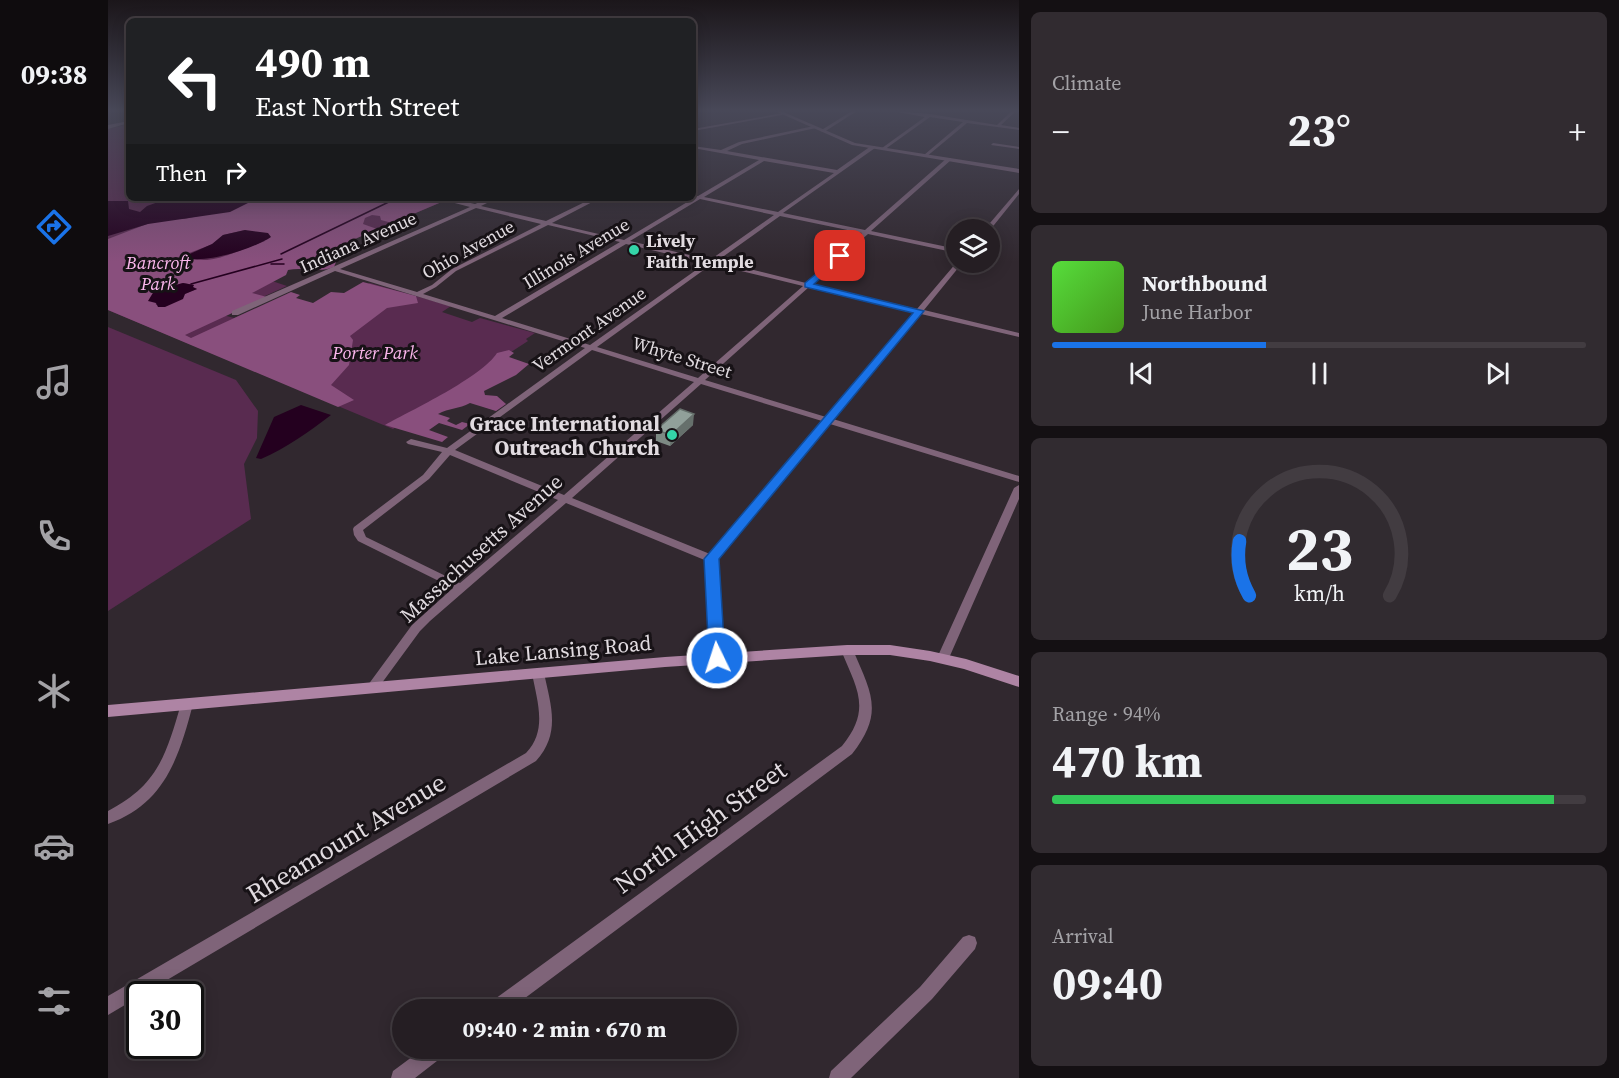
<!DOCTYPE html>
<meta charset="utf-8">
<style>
body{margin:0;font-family:"Source Serif 4",serif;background:#312b30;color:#f1f3f6;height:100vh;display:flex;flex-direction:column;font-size:22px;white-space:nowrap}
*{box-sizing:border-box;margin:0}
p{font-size:20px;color:#a3a2a6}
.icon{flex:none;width:33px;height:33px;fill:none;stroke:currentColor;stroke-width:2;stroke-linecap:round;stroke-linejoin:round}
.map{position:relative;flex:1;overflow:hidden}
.drawer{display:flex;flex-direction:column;gap:12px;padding:12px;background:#141013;width:600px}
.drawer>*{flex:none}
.hud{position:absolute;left:18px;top:18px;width:570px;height:183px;border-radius:9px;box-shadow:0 3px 15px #0003,0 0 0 2px #423c41;background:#202124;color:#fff;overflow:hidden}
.controls{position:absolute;left:838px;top:219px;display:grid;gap:12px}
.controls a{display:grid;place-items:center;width:54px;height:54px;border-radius:50%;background:#251e23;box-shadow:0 3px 15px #0003,0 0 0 2px #423c41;font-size:30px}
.speed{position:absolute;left:18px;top:981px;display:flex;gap:12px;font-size:30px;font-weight:700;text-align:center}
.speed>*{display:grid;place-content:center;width:78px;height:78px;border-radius:50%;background:#251e23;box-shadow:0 3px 15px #0003,0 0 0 2px #423c41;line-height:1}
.speed .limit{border:3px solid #111;border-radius:9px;background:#fff;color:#111}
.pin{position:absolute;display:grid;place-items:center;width:51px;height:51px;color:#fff;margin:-26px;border-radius:12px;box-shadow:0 3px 9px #0006}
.me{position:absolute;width:66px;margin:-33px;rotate:356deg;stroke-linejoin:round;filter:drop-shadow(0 0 4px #0008)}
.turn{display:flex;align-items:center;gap:21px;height:126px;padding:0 30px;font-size:27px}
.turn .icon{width:78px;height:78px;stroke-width:2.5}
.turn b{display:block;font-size:42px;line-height:51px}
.then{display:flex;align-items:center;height:57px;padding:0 30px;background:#0003;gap:12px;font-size:22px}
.big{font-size:45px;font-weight:700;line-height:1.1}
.drawer .card{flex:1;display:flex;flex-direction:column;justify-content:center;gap:9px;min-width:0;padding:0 21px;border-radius:9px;background:#312b30}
.drawer .dial{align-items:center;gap:0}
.dial svg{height:156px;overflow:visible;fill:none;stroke:#423c41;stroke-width:7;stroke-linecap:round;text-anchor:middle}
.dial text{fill:#f1f3f6;stroke:none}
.song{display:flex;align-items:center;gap:18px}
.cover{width:72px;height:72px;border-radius:9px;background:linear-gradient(135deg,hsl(110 70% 55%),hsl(100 70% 35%))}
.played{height:6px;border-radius:3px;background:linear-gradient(90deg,#1a73e8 40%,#423c41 40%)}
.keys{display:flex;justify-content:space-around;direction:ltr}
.heat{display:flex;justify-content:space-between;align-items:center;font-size:33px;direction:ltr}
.charge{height:9px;border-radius:4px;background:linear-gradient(90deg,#34c759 94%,#423c41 0)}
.trip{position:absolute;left:284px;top:999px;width:345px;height:60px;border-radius:30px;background:#251e23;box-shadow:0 3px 15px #0003,0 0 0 2px #423c41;font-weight:700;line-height:60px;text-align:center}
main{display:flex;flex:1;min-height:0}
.tab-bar{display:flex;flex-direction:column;width:108px;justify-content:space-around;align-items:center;background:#0f0c0e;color:#a3a2a6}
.tab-bar .icon{width:42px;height:42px}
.tab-bar .on{color:#1a73e8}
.tab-bar b{font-size:27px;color:#f1f3f6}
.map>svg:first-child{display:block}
.green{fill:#592b50}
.forest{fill:#894f7d;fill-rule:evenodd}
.water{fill:#24001f}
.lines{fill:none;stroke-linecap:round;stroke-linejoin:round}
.stream{stroke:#24001f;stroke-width:1.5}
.minor{fill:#7f6479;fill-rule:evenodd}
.tertiary{fill:#7f6479;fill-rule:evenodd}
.secondary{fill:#ae84a4;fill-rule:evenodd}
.wall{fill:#7d8a84}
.shaded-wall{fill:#66706c}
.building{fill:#91a09a;stroke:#66706c;stroke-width:1.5}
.route{fill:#1a73e8;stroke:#114b97;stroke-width:1.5}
.poi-dot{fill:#34d4a8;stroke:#171216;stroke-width:2}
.labels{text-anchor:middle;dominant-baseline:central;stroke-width:6;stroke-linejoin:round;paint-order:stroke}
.far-poi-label{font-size:18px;font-weight:bold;fill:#e1dbe0;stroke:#171216;text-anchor:start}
.far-street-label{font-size:18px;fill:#e1dbe0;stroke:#171216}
.far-park-label{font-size:18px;font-style:italic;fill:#fcb7ed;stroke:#171216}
.poi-label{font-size:21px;font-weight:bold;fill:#e1dbe0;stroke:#171216;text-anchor:end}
.street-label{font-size:21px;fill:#e1dbe0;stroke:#171216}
.near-street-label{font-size:26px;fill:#e1dbe0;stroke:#171216}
</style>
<main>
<nav class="tab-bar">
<b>09:38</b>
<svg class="icon on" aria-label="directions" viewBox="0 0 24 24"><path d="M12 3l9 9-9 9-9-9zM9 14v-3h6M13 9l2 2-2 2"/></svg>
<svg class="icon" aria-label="music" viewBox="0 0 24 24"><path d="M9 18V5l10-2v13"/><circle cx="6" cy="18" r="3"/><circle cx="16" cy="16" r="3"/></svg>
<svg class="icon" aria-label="phone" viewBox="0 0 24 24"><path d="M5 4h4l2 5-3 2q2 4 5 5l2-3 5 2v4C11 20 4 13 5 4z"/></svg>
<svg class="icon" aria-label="climate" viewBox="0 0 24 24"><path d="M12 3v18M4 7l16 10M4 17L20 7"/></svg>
<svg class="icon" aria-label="car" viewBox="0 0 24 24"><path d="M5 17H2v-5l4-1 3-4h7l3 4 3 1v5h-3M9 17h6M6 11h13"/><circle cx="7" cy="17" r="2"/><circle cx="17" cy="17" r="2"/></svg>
<svg class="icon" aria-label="filters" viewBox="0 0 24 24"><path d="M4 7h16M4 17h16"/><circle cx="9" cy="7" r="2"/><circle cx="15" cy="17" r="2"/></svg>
</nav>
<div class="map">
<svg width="911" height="1078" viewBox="0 0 911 1078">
<rect width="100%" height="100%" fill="#31282f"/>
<path class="green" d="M21,124V198H343L155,278L179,286L115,315L126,318L175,297L208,308L262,283L343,306L334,312L364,322L372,318L427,333L418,339L420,341L349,387L398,404L388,411L338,393L285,429L0,310V129Z
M0,327L128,380L150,411L149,438L136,464L143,519L0,611Z"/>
<path class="forest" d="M191,198H343L284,223L273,220L272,216L264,215L257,218L255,224L269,229L214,254L219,256L218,259L228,262L226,267C213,273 195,267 180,270L178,275L144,293L159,297L77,335L83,338L183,292L192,295L188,298L205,303L223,292L236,293L255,282L308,296L310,303L279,308L242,336L245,340L241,365L223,385L246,400L230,407L0,310V239L52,219H76L100,214L148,200L183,203L188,202ZM137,230L157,241C139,247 114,260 96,260C90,260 83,259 76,259V255L105,244L115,235ZM75,283L86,285L84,287L89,289L48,305L46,291Z
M401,350L406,353L401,357L421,364L408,375L376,391L377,395L389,396L398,404L388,411L362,403C351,409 341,408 330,414L342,418L339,421L348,425L354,422L362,424L354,430L331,423L321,430L340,437L334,442L277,425C304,410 374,377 389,353Z"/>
<path class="water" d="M51,198H150L122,212L40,224L0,236V201H20L21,209L32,212L39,206L53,201Z
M137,230L160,233L163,237C145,249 95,265 75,257L104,244L115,235Z
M75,283L86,285L85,287L89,289L77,294L75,299L57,307H50L48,303L40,301L46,291Z
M193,405L223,415C201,432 178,448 153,459L148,458L166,417Z"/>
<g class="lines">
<path class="stream" d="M173,254L289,198
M163,264H176
M83,284L174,259"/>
<path class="minor" d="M744,111H749L716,132L712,131Z
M784,111L822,114L889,125L904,111H908L893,125L911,128V130L859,123L818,157L816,155L855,122L822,117L776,150L774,148L817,117Z
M675,113L674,115L585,131V129Z
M706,126L708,128L634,144L619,151L729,170L763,146H767V148L675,213L757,230L839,158H843V160L763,231L849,249V253L760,234L704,284L809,309L849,262H855L816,310L911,333V337L813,314L725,419L911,476V482L722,424L609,560L615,659L613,662L609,664L605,662L603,659L599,561L458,503L322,621L312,631L268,691L264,693L260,691L258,688L260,685L304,625L345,588L250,541L246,535L245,529L246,527L315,475L334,452L300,444L298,442L303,439L339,448L477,348L227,271L130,315H124V311L362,207L339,201L338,200L341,198L367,204L381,198H389L373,206L438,221L485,198H492L444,223L516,240L586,198V196H590L651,160L585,148V146L613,150L631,142ZM656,161L726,173L670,212L596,197ZM592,199L666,215L602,260L522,241ZM368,208L433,224L344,269L324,285L309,292L232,269ZM672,216L754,233L698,283L609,261ZM440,225L512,242L387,316L315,294L328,287L348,271ZM518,244L598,263L482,345L394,318ZM604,264L695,286L590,378L489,347ZM701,287L806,312L718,417L597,380ZM484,350L586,382L456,495L347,450ZM593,384L714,421L602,554L464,498ZM342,455L450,500L352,583L258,537L255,530L321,479Z
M885,143L911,147V149L883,145Z
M911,189V194L882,230H876Z
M911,485V499L841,658L839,661L835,662L831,661L829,658L906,488Z
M739,646L743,647L745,650C764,694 776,713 744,754L401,1010H377L380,1004L734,746C764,709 749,689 733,650L735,647Z
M430,668L434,670L436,673C443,706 453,733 428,761L0,1015V996L418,753C440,730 429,701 424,673L426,670Z
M79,699L84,700L85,704C71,757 57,804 0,824V811C50,785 58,755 73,704L74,700Z
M861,935L867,937L869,943L867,949L824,999L743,1078H721L723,1071L812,987L855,937Z
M316,1048H341L338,1054L307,1078H283L285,1071Z"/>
<path class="tertiary" d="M667,111H673L747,143L911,169V173L744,145Z
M21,121V123L0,129V125Z"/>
<path class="secondary" d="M739,645H782L822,651L858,659L911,676V687L856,669L822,661L782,655H739L557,667L0,717V705L557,657Z"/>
</g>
<path class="wall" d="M585,425L562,446L548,441V430Z"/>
<path class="shaded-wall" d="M586,414L585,425L562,446L563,435Z"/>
<path class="building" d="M572,409L586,414L563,435L548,430Z"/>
<linearGradient id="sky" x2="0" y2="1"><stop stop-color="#1b161a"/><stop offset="0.42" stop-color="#484858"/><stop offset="1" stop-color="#484858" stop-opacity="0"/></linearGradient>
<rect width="911" height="262" fill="url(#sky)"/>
<path class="route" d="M732,254L735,255V258L706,284L816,311L611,559L617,658L614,663H603L601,658L596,559L805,313L697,287V283Z"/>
<g class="poi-dot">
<circle cx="526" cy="250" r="6"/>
<circle cx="564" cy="435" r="6"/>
</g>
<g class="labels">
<g class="far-poi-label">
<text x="538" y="240">Lively<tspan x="538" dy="21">Faith Temple</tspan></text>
</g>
<g class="far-street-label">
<text transform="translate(250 242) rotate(-24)">Indiana Avenue</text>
<text transform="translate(360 249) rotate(-29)">Ohio Avenue</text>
<text transform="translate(468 253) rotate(-31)">Illinois Avenue</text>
<text transform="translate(481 329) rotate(-35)">Vermont Avenue</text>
<text transform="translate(574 357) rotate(17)">Whyte Street</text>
</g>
<g class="far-park-label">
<text x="50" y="262">Bancroft<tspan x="50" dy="21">Park</tspan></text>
<text x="267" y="352">Porter Park</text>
</g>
<g class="poi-label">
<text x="552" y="423">Grace International<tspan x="552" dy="24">Outreach Church</tspan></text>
</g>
<g class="street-label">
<text transform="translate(373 548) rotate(-42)">Massachusetts Avenue</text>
<text transform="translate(455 650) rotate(-5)">Lake Lansing Road</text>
</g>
<g class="near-street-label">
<text transform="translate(592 827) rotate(-36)">North High Street</text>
<text transform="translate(238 838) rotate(-31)">Rheamount Avenue</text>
</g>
</g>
</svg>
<div class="controls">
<a><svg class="icon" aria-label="layers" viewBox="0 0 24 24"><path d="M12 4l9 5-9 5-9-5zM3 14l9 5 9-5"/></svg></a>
</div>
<div class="speed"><div class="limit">30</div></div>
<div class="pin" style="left:732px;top:256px;background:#d93025"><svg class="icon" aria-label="arrive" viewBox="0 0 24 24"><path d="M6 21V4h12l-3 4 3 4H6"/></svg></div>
<svg class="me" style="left:609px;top:658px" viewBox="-20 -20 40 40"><circle r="17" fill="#1a73e8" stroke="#fff" stroke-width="3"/><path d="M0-11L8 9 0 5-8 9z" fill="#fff"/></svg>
<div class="trip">09:40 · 2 min · 670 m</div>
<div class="hud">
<div class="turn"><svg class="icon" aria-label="left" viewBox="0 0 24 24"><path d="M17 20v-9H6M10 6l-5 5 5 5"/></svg><div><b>490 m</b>East North Street</div></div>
<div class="then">Then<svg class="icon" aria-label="right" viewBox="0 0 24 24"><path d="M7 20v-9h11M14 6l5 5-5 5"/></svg></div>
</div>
</div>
<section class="drawer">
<div class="card"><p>Climate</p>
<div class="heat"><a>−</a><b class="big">23°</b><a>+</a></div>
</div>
<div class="card">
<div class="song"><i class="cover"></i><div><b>Northbound</b><p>June Harbor</p></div></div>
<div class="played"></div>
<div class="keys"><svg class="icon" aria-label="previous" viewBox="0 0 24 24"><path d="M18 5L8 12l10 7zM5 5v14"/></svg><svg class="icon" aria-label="pause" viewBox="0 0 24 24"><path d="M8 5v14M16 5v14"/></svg><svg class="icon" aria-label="next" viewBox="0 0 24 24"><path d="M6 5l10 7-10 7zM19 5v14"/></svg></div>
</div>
<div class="card dial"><svg viewBox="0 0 100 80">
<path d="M14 69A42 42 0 1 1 86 69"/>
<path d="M14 69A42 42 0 0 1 9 41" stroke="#1a73e8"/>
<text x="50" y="56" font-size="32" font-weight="700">23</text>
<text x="50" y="72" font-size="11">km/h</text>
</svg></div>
<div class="card"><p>Range · 94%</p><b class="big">470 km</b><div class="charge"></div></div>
<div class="card"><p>Arrival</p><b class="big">09:40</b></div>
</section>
</main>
